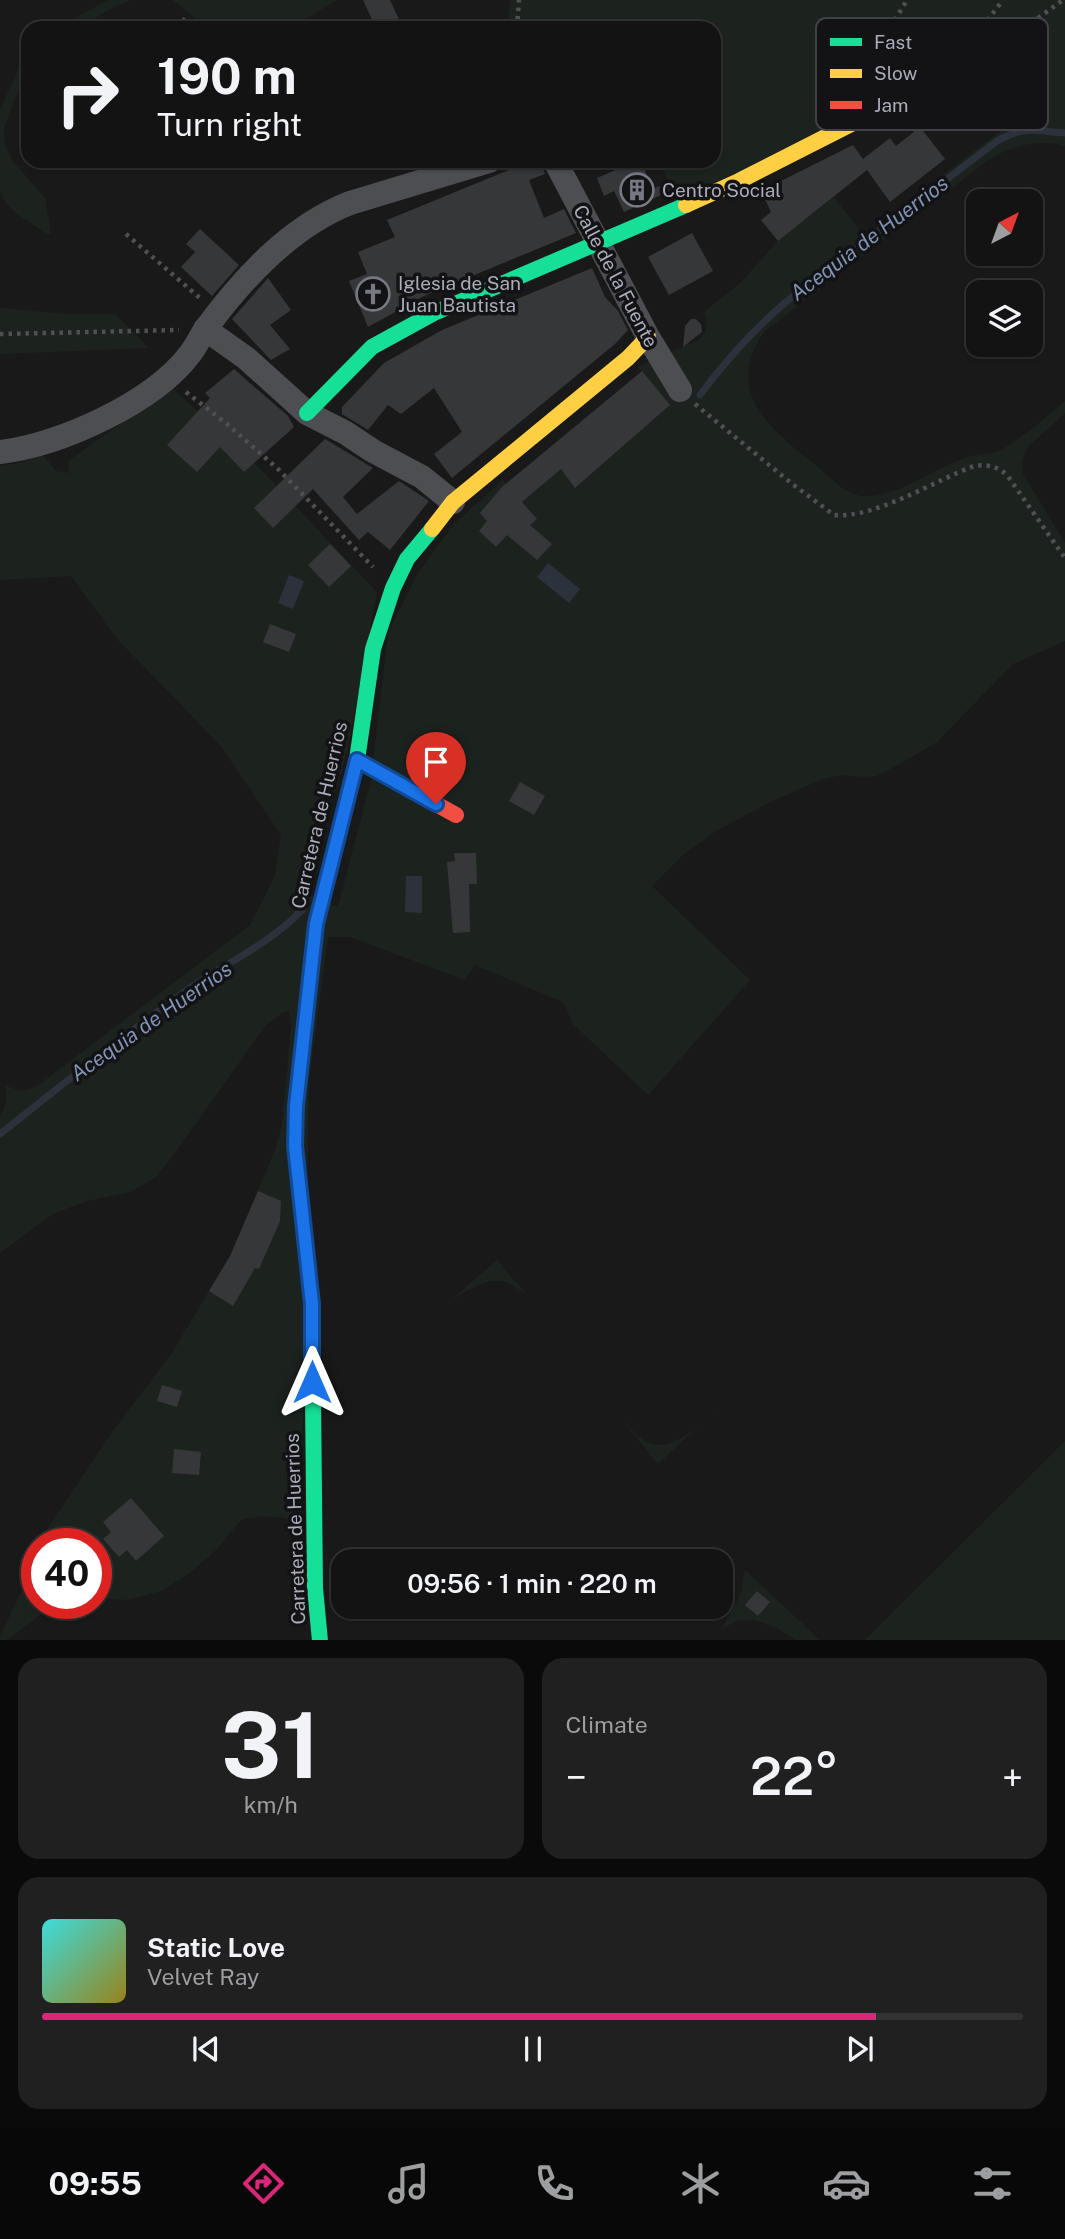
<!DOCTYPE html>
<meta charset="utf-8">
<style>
body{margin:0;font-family:"Public Sans",sans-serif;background:#202021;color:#f1f3f6;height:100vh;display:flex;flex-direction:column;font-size:26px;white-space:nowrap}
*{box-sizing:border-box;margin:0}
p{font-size:23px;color:#9d9ea0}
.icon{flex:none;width:38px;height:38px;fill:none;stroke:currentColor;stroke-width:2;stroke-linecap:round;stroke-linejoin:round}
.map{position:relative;height:1640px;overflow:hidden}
.drawer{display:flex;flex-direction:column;gap:18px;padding:18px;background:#0a0a0a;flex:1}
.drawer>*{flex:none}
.hud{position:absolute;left:21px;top:21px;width:700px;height:147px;border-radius:21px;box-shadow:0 2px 5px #0004,0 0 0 2px #323233;background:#131313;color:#f1f3f6;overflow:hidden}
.needle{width:46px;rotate:41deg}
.tools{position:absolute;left:966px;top:189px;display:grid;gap:14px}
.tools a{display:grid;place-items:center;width:77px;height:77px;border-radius:14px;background:#131313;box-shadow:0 2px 5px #0004,0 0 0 2px #323233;font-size:35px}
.speed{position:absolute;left:21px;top:1528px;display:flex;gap:14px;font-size:35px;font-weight:700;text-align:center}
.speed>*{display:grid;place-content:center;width:91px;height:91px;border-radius:50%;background:#131313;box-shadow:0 2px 5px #0004,0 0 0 2px #323233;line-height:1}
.speed .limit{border:10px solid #d22;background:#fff;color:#111}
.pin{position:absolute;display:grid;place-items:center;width:60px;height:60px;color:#fff;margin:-72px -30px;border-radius:50% 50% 50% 0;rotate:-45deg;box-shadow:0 0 7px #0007}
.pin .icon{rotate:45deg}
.me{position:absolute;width:77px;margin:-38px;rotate:0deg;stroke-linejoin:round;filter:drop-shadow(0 0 5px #0008)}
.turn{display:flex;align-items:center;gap:24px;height:147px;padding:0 21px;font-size:32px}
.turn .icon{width:91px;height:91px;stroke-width:2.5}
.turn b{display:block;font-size:49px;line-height:60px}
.big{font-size:52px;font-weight:600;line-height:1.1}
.drawer .card{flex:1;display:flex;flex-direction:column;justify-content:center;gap:10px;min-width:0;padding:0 24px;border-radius:21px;background:#202021}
.drawer .dial{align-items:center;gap:0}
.dial b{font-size:91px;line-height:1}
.song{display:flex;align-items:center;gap:21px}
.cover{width:84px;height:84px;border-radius:10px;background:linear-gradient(135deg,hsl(180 70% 55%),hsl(50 70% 35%))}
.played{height:7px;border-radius:4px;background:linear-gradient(90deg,#db2777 85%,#323233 85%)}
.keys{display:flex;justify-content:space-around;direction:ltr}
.heat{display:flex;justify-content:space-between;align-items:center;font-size:38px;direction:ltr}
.drawer .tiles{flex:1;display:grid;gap:18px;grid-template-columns:1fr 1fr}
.card:last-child{grid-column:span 2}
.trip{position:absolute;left:331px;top:1549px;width:402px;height:70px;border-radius:21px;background:#131313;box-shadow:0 2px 5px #0004,0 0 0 2px #323233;font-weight:600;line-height:70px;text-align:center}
.menu{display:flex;height:112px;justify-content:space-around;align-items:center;background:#080808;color:#9d9ea0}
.menu .icon{width:49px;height:49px}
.menu .current{color:#db2777}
.menu b{font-size:32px;color:#f1f3f6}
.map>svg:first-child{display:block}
.green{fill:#1c231f}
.water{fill:#2b323b}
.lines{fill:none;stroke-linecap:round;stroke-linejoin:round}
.stream{stroke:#2b323b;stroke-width:7}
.building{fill:#363739}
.path{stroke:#4f4f54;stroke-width:4.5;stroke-dasharray:3.5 5;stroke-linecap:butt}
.street{stroke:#4d4e52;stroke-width:24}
.fast{stroke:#16e098;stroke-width:16}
.slow{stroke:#ffcf43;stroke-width:16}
.jam{stroke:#f24e42;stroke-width:16}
.route-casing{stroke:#114b97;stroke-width:18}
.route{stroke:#1a73e8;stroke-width:12}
.labels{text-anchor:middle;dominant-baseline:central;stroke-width:7;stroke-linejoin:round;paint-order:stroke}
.poi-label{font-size:19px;fill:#aaacba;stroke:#131315;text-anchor:start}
.street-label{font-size:19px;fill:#aaacba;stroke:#131315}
.water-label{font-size:21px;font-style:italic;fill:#8093b5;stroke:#131315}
.key{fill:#131315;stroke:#404147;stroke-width:2}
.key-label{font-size:19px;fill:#aaacba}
</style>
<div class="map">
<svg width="1065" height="1641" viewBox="0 0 1065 1641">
<rect width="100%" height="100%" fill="#191919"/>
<path class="green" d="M108,0H131L108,10L79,28H57Z
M173,0H337L291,28H207Z
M510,0H1065V146C1044,139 1023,144 1003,152C982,162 961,182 942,196C882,240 823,286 764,332C722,394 772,430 817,466C831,478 846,496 865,496C901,496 932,469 965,458C978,453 994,455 1006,447C1026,434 1047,417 1065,401V413L1027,448L1022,461L1023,474L1065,543V641L1013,664L937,742L910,758L877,776L862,777L842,775L823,779L770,802L716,831L683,855L652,886L750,980L648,1095L573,1024L563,1002L475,965L465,980L350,937H328L309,1081L301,1533L296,1523L284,1518L262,1516L241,1520L216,1550L191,1572L162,1591L128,1600L96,1598V1544L38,1543L112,1432L172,1353L230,1256L276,1148L282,1123L291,1026L289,1011L282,1013L266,1025L172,1157L155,1178L130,1192L87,1201L53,1214L0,1253V1116C7,1108 6,1097 6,1086L21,1091L36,1087L250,925L275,876L281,835L220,745L118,640L71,576L0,580V466L24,462L42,454L56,471L68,473L69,460L172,388L246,454L377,592L347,752L313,866L307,894L338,907L371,780L388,633L418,573L439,544L455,523L503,480L522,502L561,469L576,487L670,405L638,367L698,340C709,331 707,325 704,312L740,283L778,241L834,197L865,237L906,202L1005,128L930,92L676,199L659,161H714V28H524L523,26L508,28Z
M28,57V74L13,103L4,129L5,144L12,160L45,198L51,234H46C29,220 9,213 0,192V110L18,70Z
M0,308L66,314H115L149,348L0,354Z
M497,1260L526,1294C520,1290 512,1284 505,1282C487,1276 466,1292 451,1300Z
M724,1402L658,1464L623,1421C630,1427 640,1440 649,1443C678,1453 705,1418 724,1402Z
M1065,1441V1640H865Z
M37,1548V1603H56L7,1640H0V1636L24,1586Z
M745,1570L820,1640H796L775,1627L754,1620H738L722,1629L741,1593Z"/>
<path class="water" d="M548,563L580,589L569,603L537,577Z
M289,575L304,581L293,609L278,603Z
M406,876H422V913L405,912Z"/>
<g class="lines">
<path class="stream" d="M700,395C726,360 754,329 787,301L997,141C1026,125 1034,131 1065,133
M0,1134C63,1084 125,1034 190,988C228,962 271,943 303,909"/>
</g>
<path class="building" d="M363,0H390L403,28H376Z
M920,127L945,159L890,202L867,170L778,241L761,220L771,212L761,191L853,145L863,159L890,138L896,146Z
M531,161H540L545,174L529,180L544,218L564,209L576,233L426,295L368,327L349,281L367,274L358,252L395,237L387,220Z
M636,161H641L653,189L668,182L672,190L624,212L614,191L604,196L597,178Z
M200,229L239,265L212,296L181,267L195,252L186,244Z
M692,233L713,271L669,295L648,257Z
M592,268L605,297L618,311L628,330L615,344L452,478L434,454L462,432L434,388L401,414L388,405L368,430L342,414V407L384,363L442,330Z
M268,278L291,310L270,325L290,349L271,360L232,319Z
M691,319H696L701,324L702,332L683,347L685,326Z
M234,369L288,416L294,427L244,472L220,447L197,472L167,445L210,398L205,393Z
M642,371L670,405L575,488L561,469L522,502L537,519L530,525L552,544L537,560L507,535L496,547L479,531L487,521L480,513L486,506L502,487Z
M325,439L373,468L343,497L357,514L399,481L429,501L390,550L368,532L359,540L313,489L273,528L254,508Z
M330,544L351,566L329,587L308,565Z
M270,624L296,634L289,652L263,642Z
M520,782L545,796L534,815L509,801Z
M454,853H476L477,884H469L470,932L453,933L447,862L455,861Z
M258,1191L281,1201L280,1221L259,1269L255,1268L233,1306L209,1291L230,1256Z
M162,1385L182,1391L177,1407L157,1401Z
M174,1449L201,1452L199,1475L172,1473Z
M131,1498L164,1536L136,1561L127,1550L119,1557L103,1539L111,1532L103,1522Z
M757,1591L770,1602L758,1616L745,1605Z"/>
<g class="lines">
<path class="path" d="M182,19L196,28
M517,28L519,0
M941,70L986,22L1003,0
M944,76L1009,39L1063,0
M851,93L907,0
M126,234L201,299
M0,334L179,330
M186,392L227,424L278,469L373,567
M695,404L791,483L834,515C874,519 936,480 974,466C987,464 997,466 1007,475L1065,558"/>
<path class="street" d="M555,161L648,337L680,390
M205,329L246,358L307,413L346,433L373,451L422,477L453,502
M0,452C60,445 153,403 190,354C197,345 201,335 207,327C244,277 291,226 350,203L489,161"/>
<path class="fast" d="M307,413L372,347L434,313L686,205
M312,956L316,924L357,760L373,649L393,588L407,559L432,529
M302,1214L312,1304L315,1588L320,1641"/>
<path class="slow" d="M686,205L739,181L922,88
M432,529L453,502L628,358L648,337"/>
<path class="jam" d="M357,760L456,815
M302,1214L295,1146L296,1106L312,956"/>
</g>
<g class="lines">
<defs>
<path id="route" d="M312,1382V1304L295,1146L296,1106L316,924L357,760L436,804"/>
</defs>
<use href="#route" class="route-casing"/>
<use href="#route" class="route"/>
</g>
<defs>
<symbol id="building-ring" viewBox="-11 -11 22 22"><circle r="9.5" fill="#131315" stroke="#777982" stroke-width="1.5"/><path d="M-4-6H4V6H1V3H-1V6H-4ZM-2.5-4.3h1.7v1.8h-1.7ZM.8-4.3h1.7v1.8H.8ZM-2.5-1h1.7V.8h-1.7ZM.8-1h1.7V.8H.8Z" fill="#777982"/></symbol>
<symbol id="church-ring" viewBox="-11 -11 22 22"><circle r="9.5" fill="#131315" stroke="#777982" stroke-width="1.5"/><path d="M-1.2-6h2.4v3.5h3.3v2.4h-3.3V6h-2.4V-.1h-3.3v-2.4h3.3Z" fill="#777982"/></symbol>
</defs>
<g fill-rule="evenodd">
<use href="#building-ring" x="618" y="171" width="38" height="38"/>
<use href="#church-ring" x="354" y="275" width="38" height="38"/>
</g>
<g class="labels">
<g class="poi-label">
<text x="662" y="190">Centro Social</text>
<text x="398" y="283">Iglesia de San<tspan x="398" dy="22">Juan Bautista</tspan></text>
</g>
<g class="street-label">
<text transform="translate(616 276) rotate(62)">Calle de la Fuente</text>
<text transform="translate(319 815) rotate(-77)">Carretera de Huerrios</text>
<text transform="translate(295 1529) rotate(-92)">Carretera de Huerrios</text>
</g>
<g class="water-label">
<text transform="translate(869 238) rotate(-37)">Acequia de Huerrios</text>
<text transform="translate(151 1021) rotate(-35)">Acequia de Huerrios</text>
</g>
</g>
<rect x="816" y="18" width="232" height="112" rx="10" class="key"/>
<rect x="830" y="38" width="32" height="8" fill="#16e098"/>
<rect x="830" y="69" width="32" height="9" fill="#ffcf43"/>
<rect x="830" y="101" width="32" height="8" fill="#f24e42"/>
<g class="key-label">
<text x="874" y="49">Fast</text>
<text x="874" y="80">Slow</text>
<text x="874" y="112">Jam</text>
</g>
</svg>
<div class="tools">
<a><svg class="needle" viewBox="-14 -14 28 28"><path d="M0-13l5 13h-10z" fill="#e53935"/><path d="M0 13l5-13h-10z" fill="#9d9ea0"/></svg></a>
<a><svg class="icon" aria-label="layers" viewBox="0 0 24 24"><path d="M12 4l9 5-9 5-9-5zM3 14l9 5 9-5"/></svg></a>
</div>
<div class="speed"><div class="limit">40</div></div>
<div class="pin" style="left:436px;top:804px;background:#d93025"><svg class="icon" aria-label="arrive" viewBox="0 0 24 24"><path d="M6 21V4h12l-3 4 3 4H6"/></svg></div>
<svg class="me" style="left:312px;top:1382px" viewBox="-20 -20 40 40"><path d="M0-17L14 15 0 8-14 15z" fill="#1a73e8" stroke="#fff" stroke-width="4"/></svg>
<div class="trip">09:56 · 1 min · 220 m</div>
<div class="hud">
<div class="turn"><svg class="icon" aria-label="right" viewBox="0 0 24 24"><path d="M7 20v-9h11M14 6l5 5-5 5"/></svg><div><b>190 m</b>Turn right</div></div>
</div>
</div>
<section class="drawer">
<div class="tiles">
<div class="card dial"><b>31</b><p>km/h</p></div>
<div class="card"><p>Climate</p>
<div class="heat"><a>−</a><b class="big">22°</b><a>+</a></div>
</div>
<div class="card">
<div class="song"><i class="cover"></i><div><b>Static Love</b><p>Velvet Ray</p></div></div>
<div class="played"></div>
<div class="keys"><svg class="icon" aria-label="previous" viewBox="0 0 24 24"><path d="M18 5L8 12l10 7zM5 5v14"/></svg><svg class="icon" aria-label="pause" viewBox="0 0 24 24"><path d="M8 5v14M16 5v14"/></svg><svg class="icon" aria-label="next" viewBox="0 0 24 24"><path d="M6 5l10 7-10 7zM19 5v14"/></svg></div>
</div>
</div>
</section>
<nav class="menu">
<b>09:55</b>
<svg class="icon current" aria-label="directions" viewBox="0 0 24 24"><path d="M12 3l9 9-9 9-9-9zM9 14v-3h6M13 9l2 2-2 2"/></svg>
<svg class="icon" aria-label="music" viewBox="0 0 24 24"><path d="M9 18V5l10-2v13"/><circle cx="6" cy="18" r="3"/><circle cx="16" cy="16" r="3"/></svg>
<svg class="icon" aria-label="phone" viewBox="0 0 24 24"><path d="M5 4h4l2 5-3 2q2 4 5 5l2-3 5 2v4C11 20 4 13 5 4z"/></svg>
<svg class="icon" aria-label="climate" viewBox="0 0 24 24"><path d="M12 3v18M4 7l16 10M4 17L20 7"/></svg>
<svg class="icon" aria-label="car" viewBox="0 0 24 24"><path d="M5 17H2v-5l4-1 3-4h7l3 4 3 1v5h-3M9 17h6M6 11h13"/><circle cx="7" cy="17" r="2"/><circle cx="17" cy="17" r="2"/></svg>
<svg class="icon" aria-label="filters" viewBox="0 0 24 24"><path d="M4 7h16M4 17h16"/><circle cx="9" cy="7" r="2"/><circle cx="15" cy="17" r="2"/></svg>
</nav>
